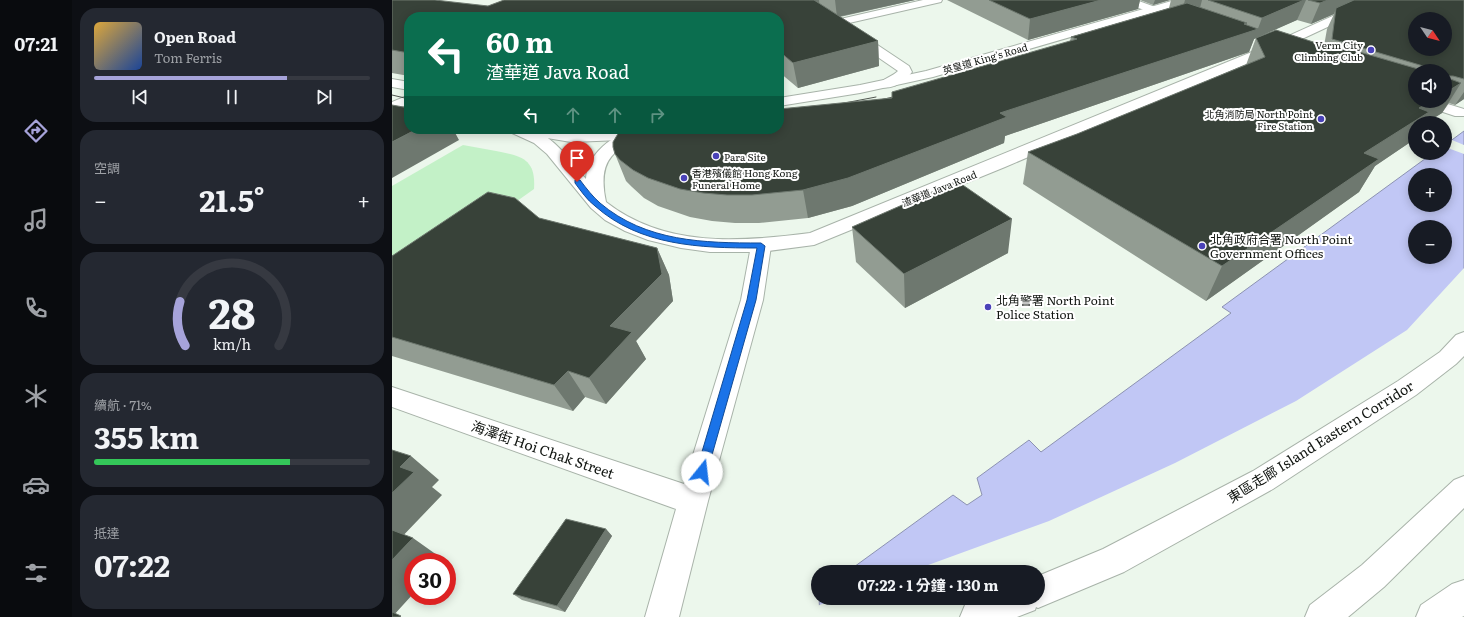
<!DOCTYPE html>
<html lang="zh-TW">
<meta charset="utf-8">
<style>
body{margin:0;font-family:Literata,"Noto Sans TC",serif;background:#242831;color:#f1f3f6;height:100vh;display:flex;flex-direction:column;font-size:15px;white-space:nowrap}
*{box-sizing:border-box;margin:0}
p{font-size:13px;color:#9ea1a6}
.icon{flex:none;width:22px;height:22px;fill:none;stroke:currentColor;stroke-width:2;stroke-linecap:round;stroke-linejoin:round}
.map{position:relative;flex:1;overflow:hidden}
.panel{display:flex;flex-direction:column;gap:8px;padding:8px;background:#0d0f14;width:320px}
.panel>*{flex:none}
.top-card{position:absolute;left:12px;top:12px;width:380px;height:122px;border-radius:16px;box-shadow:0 2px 10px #0003;background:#0b6e4f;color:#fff;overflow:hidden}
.needle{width:26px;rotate:125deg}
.fabs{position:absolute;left:1016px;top:12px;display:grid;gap:8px}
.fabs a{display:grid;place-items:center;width:44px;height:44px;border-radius:50%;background:#171b24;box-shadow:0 2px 10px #0003;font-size:20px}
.speed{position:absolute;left:12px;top:553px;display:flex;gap:8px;font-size:20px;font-weight:700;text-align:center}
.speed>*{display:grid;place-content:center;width:52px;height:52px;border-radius:50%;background:#171b24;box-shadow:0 2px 10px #0003;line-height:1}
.speed .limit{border:6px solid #d22;background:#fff;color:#111}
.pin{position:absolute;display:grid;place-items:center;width:34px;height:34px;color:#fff;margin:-41px -17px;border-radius:50% 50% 50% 0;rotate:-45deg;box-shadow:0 0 4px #0007}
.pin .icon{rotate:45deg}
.me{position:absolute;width:44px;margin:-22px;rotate:16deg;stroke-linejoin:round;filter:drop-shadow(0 0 3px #0008)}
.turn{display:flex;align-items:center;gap:14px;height:84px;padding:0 16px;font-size:18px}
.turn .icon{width:52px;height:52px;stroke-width:2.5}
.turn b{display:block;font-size:28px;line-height:34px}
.lanes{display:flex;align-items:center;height:38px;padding:0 16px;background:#0003;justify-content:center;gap:20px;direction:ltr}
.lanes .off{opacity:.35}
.big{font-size:30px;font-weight:700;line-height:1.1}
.panel .widget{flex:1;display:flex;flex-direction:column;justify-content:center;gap:6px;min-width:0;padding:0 14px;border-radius:16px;background:#242831}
.panel .dial{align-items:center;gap:0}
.dial svg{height:104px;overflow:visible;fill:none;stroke:#363941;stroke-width:7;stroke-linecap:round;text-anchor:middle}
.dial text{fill:#f1f3f6;stroke:none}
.song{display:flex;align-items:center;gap:12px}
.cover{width:48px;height:48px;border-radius:6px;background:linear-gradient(135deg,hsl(40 70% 55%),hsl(220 70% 35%))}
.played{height:4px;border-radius:2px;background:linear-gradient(90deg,#a6a3da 70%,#363941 70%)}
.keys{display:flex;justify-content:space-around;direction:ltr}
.heat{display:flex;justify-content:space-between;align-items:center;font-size:22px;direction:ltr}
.charge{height:6px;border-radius:3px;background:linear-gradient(90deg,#34c759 71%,#363941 0)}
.trip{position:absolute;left:419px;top:565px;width:234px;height:40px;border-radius:20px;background:#171b24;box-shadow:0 2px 10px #0003;font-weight:700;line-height:40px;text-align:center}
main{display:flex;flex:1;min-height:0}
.dock{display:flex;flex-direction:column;width:72px;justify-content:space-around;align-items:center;background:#090b0e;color:#9ea1a6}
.dock .icon{width:28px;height:28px}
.dock .selected{color:#a6a3da}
.dock b{font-size:18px;color:#f1f3f6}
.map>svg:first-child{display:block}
.green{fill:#c3f1c7}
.water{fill:#c1c7f5;stroke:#8c92b1;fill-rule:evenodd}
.pier{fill:#ecf7ec}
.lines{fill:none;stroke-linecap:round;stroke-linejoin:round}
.street-casing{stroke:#a8b3a9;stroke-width:2}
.secondary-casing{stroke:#a8b3a9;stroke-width:2}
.highway-casing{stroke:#a8b3a9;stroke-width:2}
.street{fill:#fff;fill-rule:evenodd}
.secondary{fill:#fff;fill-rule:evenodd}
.highway{fill:#fff;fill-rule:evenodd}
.tram{stroke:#505650;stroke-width:1}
.wall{fill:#929c92;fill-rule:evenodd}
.shaded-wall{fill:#6e786f}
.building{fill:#384239;stroke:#6e786f;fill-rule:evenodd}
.route{fill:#1a73e8;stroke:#114b97}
.poi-dot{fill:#4a42b8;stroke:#fff;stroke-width:1.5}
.labels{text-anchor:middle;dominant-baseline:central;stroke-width:4;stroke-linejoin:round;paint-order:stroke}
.far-poi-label{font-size:10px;fill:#111511;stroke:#fff;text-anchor:end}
.far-street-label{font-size:10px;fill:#111511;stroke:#fff}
.poi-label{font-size:12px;fill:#111511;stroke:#fff;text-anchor:start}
.near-street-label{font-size:14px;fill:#111511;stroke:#fff}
</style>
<main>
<nav class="dock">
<b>07:21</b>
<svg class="icon selected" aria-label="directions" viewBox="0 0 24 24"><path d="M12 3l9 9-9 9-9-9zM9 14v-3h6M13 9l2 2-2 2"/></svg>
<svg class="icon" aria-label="music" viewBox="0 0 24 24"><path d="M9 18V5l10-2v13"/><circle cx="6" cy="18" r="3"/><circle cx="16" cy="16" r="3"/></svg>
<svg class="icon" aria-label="phone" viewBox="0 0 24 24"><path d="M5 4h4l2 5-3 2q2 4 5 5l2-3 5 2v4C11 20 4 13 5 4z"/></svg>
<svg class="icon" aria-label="climate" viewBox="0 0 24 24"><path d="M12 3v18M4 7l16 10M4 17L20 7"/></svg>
<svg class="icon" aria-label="car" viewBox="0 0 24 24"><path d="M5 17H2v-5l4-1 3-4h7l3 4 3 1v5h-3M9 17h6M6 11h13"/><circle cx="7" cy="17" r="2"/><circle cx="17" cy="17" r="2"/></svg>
<svg class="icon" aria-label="filters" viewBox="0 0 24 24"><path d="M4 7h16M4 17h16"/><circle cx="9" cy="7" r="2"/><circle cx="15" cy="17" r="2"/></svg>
</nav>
<section class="panel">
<div class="widget">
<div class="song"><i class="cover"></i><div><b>Open Road</b><p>Tom Ferris</p></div></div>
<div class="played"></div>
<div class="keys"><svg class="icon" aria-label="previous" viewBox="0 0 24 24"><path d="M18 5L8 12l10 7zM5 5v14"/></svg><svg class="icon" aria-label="pause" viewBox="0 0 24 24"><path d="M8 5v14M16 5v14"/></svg><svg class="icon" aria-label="next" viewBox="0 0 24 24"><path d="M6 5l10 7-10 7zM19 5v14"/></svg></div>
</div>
<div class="widget"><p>空調</p>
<div class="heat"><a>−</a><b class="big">21.5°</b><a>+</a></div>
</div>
<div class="widget dial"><svg viewBox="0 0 100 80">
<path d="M14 69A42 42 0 1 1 86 69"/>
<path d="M14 69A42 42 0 0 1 10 35" stroke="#a6a3da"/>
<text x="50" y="56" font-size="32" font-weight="700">28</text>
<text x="50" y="72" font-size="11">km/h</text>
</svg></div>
<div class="widget"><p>續航 · 71%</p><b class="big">355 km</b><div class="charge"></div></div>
<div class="widget"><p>抵達</p><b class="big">07:22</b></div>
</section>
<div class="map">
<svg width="1072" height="617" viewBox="0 0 1072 617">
<rect width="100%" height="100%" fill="#ecf7ec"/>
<path class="green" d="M71,145C82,147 93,149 104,151C130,156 144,159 142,189L0,290V186Z"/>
<path class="water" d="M1072,131V617H428L427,598H646V572H455L561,495L575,505L590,495L585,478L637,440L649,452L839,313L830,307L1041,153H1053V145ZM1023,175H1053V205H1023ZM1023,227H1053V257H1023Z"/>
<path class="pier" d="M1060,140L1072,145V154L1053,147V145Z
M1072,268V617H426L425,606L446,598H646V572H517L657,521L783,463L904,401L1015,330Z"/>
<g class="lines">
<defs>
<path id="street" d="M531,0H550L549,2L444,26L440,25L438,23L440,21L444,20Z
M729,0H744L788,16L790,18L788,20H780L730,2Z
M462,31L466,32L517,66L520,72C513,81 501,90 489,87L487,84C491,79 501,76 506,71L458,38L456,35L458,32Z
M17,95V104L0,111V102Z
M1025,101H1046L1072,109V116H1063L1027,104Z
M123,129H159L179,132L255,129L260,131L263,134L260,137L255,139L179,142L131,134L126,132Z
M369,240L376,242L379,246L371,300L316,501L287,617H253L284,509L0,407V387L292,484L349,300L359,246L362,242Z"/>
<path id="secondary" d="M783,0H800L799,2L541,77L468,93L387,106V98L468,85L534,71Z
M976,0H990L989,2L880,53L613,167L422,245L369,252H318L289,248L256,240L233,231L213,220L199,208L155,154L142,143L118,132L115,129C122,129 128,128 134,129C159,131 179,162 194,179C195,154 221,134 244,129C250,128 259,129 266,129L263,132C225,148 204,155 214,202C273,248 348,242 418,233L872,47Z
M0,79L17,82V90L0,87Z"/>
<path id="highway" d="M1072,332V356L1064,364L1024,395L881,489L732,572L646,608L644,607L643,610L625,617H568L573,605L591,598H646V576L711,549L861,471L1006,381L1048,352L1064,335Z
M1072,476V508L992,587L956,617H913L918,605L970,565L1062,480Z
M1072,580V616L1070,617H1024L1029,605L1060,584Z"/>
</defs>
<use href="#street" class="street-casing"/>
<use href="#secondary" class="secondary-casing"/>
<use href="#highway" class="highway-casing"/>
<use href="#street" class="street"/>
<use href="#secondary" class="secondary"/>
<use href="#highway" class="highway"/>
<path class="tram" d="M0,95L17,99
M479,102L510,95
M442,105L484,97"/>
</g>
<path class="wall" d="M0,0L96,6L112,0H523L448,17L486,41L487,66L406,88L387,72V17H17V76L0,73Z
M555,0H748L746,9L636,40Z
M748,0H778L761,5Z
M779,0H1072V99L1063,105L1057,103L1050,113L1034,123H1023L1017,143L983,166L967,192L814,301L631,184L636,152L685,134L854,65L864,38L862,39L857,52L613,136L612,143L460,206L416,218L367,223H343L320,221L298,217L266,206L252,198L240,187L234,181L223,154L387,129L500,98L678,41L679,37L777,8ZM942,14L935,29L932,46L865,37L905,20L919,24ZM1023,71H1053V101Z
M147,218L265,248L277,275L281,301L244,341L254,359L214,404L193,397L181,411L0,356V256Z
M460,227L616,253L513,308L464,262Z
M214,529L220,536L173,612L130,600L121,594Z"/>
<path class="shaded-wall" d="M421,0H427L429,21Z
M443,0H523L445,17Z
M709,0H748L746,9L636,40L638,19Z
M763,0H778L761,5Z
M793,0H810L808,8L789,14Z
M912,0H914L905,20L862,39L870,18Z
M936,0H972L944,8L942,14L919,24L928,3Z
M855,23L852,33L866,29L857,52L613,136L612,143L460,206L416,218L411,190L608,113Z
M486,41L487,66L406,88L401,63Z
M1069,83L1050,113L1034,123H1023V134L1017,143L983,166L967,192L814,301L830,266L1027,108L1039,101H1053V93Z
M1072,92V99L1063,105Z
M25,129H61L67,140L0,178V142Z
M620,219L616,253L513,308L512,274Z
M265,248L277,275L281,301L244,341L254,359L214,404L197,378L218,326Z
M176,371L193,397L181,411L162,385Z
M19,456L47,480L40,487L50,495L5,542L0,539V493L8,467Z
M214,529L220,536L173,612L165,606Z
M21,538L52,560L50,562H21V594L1,616H0V560Z"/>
<path class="building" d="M0,0H43L96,6L112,0H422L486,41L401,63L387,51V17H17V53L0,50Z
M597,0H709L638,19Z
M816,0H912L870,18Z
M916,0H936L928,3Z
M962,0H1072V79L1061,76H1053V71H1038V68L940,39L944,8ZM1023,19H1053V49H1023Z
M795,3L855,23L852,24L866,29L608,113L615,117L456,178L411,190L360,195H335L311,193L288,189L256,178L241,170L228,160L223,154L221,147V142L227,132L232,129H387V109L500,98V92L685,39L679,37Z
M884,30L940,48V44L1033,71H1023V101H1039L1027,108L1037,112L972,153L987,159L830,266L636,152L685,134L873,57L864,38Z
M1053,77L1069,83L1053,93Z
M0,105L17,108V129H25L0,142Z
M565,181L620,219L512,274L460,227Z
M96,192L123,198L147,218L265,248L270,274L218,326L240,332L197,378L176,371L162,385L0,337V256Z
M0,450L19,456L8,467L22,472L0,493Z
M174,519L214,529L165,606L121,594Z
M0,530L21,538L0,560Z
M0,612L9,616L8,617H0Z"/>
<path class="route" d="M183,180H188C194,188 201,197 208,203C254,242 312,243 369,243L373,246L364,300L314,476L310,477L305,476L304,472L355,300L365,248C308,248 248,246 203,206C195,200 189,191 183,183Z"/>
<g class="poi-dot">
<circle cx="979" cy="50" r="4"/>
<circle cx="929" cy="119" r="4"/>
<circle cx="324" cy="156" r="4"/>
<circle cx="292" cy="178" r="4"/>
<circle cx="810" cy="246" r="4"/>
<circle cx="596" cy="307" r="4"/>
</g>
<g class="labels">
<g class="far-poi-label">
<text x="971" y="44">Verm City<tspan x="971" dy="12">Climbing Club</tspan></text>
<text x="921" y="113">北角消防局 North Point<tspan x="921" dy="12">Fire Station</tspan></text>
<text x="332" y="156" text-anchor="start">Para Site</text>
<text x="300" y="172" text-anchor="start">香港殯儀館 Hong Kong<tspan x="300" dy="12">Funeral Home</tspan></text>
</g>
<g class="far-street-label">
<text transform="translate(593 58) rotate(-16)">英皇道 King's Road</text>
<text transform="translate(547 188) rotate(-22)">渣華道 Java Road</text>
</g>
<g class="poi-label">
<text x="818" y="239">北角政府合署 North Point<tspan x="818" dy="14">Government Offices</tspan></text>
<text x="604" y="300">北角警署 North Point<tspan x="604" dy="14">Police Station</tspan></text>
</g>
<g class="near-street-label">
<text transform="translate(928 441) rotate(-32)">東區走廊 Island Eastern Corridor</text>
<text transform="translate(151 449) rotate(19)">海澤街 Hoi Chak Street</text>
</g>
</g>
</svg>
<div class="fabs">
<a><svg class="needle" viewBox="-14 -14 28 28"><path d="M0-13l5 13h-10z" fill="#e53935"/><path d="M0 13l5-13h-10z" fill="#9ea1a6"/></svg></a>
<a><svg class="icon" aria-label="sound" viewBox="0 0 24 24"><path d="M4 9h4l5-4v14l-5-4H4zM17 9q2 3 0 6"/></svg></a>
<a><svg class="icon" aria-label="search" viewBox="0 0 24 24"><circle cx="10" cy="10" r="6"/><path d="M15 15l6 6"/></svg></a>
<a>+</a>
<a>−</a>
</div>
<div class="speed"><div class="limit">30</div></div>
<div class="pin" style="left:185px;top:182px;background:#d93025"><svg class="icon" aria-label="arrive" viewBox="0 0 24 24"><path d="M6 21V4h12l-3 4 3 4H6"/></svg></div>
<svg class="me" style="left:310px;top:472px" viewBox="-20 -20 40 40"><circle r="19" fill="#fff"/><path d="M0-13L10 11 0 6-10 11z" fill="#1a73e8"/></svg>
<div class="trip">07:22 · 1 分鐘 · 130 m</div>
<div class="top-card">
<div class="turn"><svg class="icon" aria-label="left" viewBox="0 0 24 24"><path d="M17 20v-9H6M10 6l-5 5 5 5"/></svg><div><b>60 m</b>渣華道 Java Road</div></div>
<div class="lanes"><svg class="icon" aria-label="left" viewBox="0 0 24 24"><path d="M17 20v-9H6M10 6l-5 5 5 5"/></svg><svg class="icon off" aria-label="ahead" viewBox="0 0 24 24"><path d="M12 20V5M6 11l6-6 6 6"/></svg><svg class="icon off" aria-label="ahead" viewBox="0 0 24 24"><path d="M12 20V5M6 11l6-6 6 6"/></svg><svg class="icon off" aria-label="right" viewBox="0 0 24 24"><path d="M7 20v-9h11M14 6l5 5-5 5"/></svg></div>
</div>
</div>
</main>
